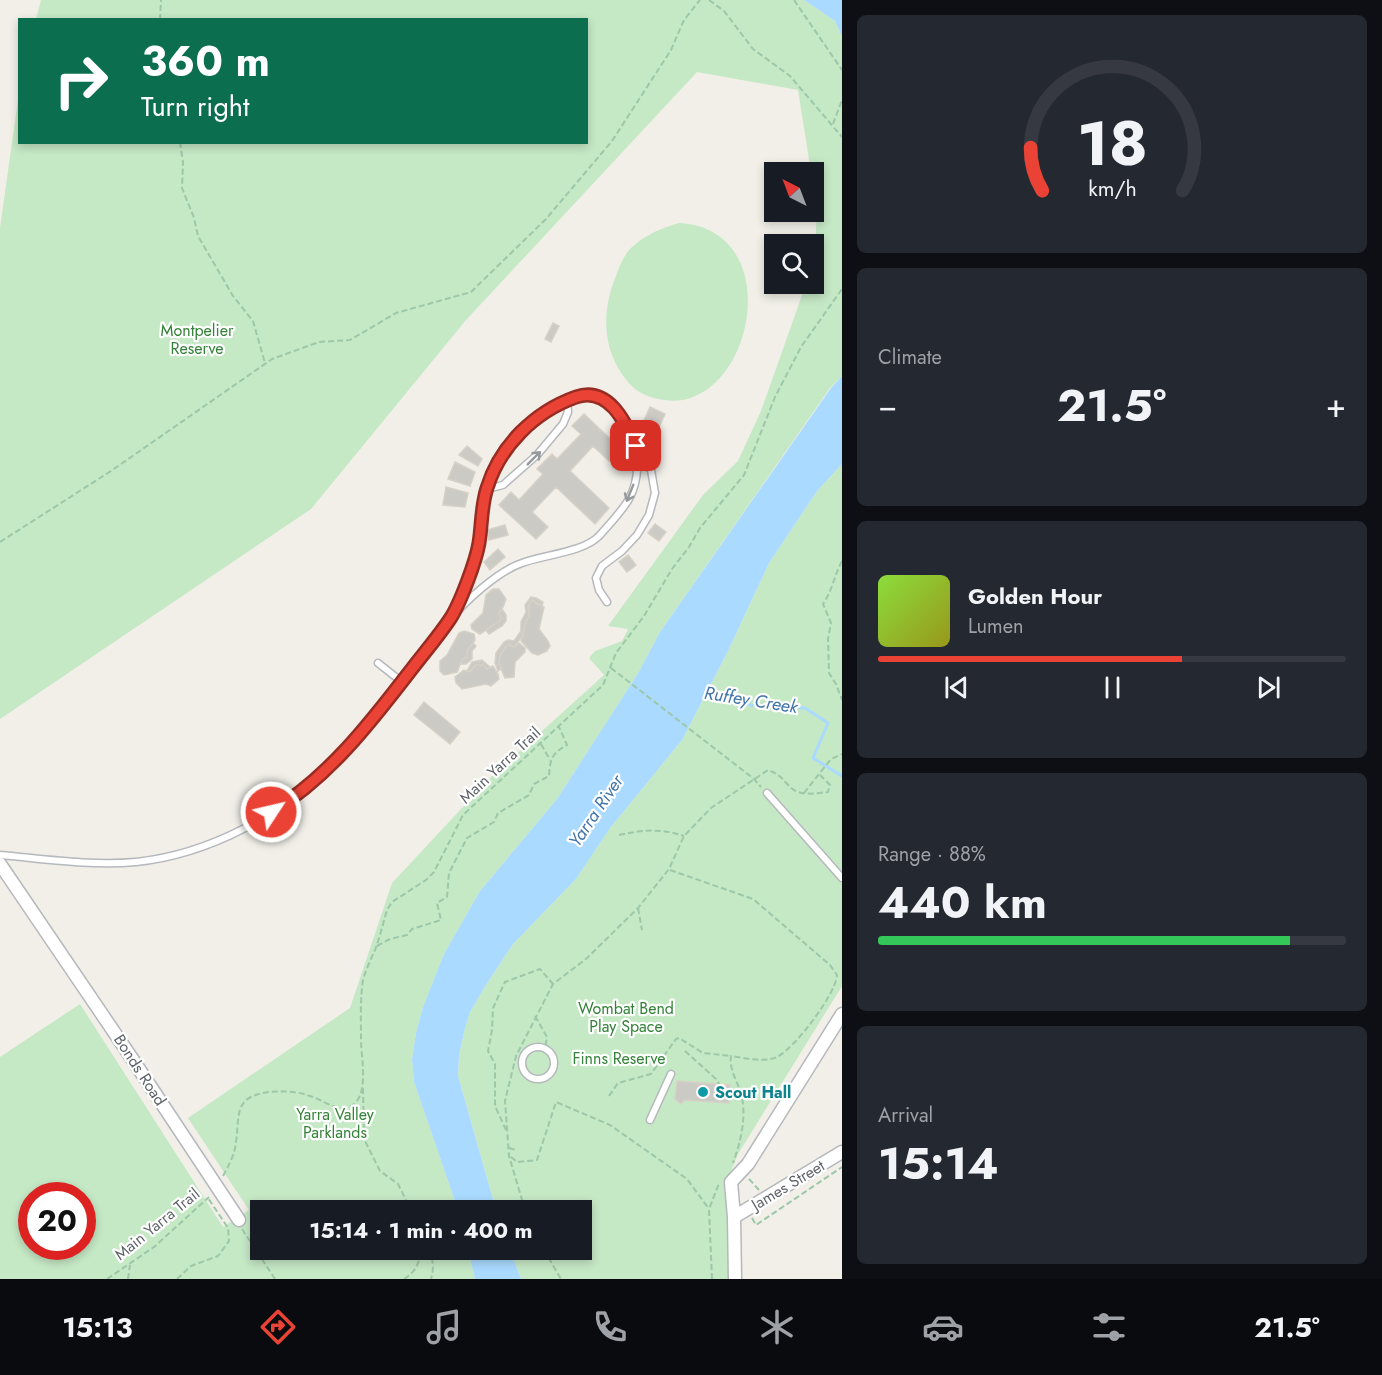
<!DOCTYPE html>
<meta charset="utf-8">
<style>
body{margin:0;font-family:Jost,sans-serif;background:#242831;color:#f1f3f6;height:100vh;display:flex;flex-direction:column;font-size:22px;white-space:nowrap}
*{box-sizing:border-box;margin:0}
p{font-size:20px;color:#9ea1a6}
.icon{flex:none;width:33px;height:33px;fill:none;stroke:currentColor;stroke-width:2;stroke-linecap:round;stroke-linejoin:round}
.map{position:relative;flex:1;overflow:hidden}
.drawer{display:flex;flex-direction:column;gap:15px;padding:15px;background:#0d0f14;width:540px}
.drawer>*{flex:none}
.top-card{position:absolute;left:18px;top:18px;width:570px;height:126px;border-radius:0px;box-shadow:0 3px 9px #0003;background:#0b6e4f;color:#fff;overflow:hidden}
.needle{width:39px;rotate:318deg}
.buttons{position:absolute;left:764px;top:162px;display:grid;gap:12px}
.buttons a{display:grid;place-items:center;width:60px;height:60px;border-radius:0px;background:#171b24;box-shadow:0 3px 9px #0003;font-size:30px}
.speed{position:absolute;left:18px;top:1182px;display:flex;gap:12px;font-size:30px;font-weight:700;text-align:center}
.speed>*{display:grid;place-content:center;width:78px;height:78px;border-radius:50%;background:#171b24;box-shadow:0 3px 9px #0003;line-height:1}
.speed .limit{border:9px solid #d22;background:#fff;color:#111}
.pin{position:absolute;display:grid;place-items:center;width:51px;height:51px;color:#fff;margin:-26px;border-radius:12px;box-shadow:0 3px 9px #0006}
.me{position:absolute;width:66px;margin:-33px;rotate:55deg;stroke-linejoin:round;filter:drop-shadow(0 0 4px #0008)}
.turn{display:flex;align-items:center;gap:21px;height:126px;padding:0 24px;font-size:27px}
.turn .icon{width:78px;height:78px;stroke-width:2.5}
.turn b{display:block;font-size:42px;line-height:51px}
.big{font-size:45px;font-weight:700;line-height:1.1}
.drawer .card{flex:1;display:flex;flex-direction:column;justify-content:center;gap:9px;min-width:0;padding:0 21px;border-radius:9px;background:#242831}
.drawer .dial{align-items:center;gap:0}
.dial svg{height:156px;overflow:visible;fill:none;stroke:#363941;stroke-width:7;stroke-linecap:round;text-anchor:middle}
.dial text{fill:#f1f3f6;stroke:none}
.song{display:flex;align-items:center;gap:18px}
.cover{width:72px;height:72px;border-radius:9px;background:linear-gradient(135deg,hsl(90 70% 55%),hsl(60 70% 35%))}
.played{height:6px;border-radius:3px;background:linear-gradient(90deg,#ea4335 65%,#363941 65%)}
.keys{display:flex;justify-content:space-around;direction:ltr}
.heat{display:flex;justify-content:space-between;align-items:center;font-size:33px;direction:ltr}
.charge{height:9px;border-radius:4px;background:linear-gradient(90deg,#34c759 88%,#363941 0)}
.trip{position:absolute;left:250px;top:1200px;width:342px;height:60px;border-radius:0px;background:#171b24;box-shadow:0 3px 9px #0003;font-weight:700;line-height:60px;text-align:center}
.tab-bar{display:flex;height:96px;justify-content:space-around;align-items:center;background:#090b0e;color:#9ea1a6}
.tab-bar .icon{width:42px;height:42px}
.tab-bar .active{color:#ea4335}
.tab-bar b{font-size:27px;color:#f1f3f6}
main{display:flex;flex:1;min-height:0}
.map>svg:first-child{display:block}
.green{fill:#c5e8c5;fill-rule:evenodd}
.water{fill:#aadaff}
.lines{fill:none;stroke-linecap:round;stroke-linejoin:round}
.stream{stroke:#aadaff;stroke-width:3}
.building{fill:#cccac5;stroke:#d6d1c6;stroke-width:1.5}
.service-casing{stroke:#b5b8bc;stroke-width:9}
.minor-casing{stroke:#b5b8bc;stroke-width:15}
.path{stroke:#9cc7a9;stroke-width:2;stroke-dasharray:6 3;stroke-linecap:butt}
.service{stroke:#fff;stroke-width:6}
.minor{stroke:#fff;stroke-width:12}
.oneway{stroke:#979a9d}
.route-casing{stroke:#982c22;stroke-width:15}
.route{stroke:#ea4335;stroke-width:10}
.culture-dot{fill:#0f9aa8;stroke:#fff;stroke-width:2}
.labels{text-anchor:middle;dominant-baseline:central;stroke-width:4.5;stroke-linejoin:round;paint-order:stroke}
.park-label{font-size:16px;fill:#348238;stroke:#fff}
.street-label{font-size:16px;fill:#5f6368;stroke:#fff}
.culture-label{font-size:16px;font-weight:bold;fill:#0d838f;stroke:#fff;text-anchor:start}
.water-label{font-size:18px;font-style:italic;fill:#4174aa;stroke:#fff}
</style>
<main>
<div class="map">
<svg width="842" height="1279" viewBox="0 0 842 1279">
<rect width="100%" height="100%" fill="#f1efe8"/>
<path class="green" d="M41,0H804L835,21L842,37V376L830,388L660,632L637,675L557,799L480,891L444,954L423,1007L416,1033L412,1059L414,1082L458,1210H261V1250H468L475,1279H0V1057L80,1004L223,1227L249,1210L188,1118L350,1008L392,883L490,778L604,675L589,658L595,651L622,641L628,629L608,626L703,495L738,461L761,411L806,284H813L817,213L813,172H811L798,90L697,72L466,320L311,509L0,719V228L19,93L20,142H586V20L36,19ZM32,1196H82V1246H32Z
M679,223C791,229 752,413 664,400C650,398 637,393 628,382C602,352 601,312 616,276C619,267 624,255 631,248C645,235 661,228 679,223Z
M842,464V986L738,1154L724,1188L728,1217L729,1279H521L510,1250H582V1210H496L458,1076L459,1055L465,1028L470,1012L484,988L513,944L576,879L610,828L682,740L727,653L769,563L817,491Z"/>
<path class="water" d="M804,0H842V37L835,21Z
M842,376V464L817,491L769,563L727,653L682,740L610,828L576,879L513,944L484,988L470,1012L465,1028L459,1055L458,1076L496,1210H458L414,1082L412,1059L416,1033L423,1007L444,954L480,891L557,799L637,675L660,632L831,388Z
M468,1250H510L521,1279H475Z"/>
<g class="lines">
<path class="stream" d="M704,694L750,705L805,708L828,723L813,758L842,776"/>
</g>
<path class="building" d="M553,323L559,326L551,342L545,339Z
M650,407L665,414L652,442L637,436Z
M584,414L621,449L609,461L593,446L570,471L609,508L595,524L556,487L532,512L548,527L536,539L499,505L511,492L519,500L543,474L537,469L552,454L557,459L581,434L572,426Z
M467,446L482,459L478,466L459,455Z
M455,462L475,472L470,486L448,479Z
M446,487L468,493L465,507L443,505Z
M655,524L666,532L659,541L648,533Z
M505,525L508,535L489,540L487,530Z
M498,549L505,557L490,570L484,562Z
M628,555L636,565L627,572L619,562Z
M493,589H499L506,599L503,607L499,612L501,620L480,634L472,629L471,625L483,613L486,595Z
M531,597L536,598L543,602L542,606L536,604L534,601L530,602L528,607L529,617L526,621L523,635L514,647L510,644L506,646L500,656L499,664L502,668L498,671L495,663L496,653L504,642L508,640L514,641L521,631V622L526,612L525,605Z
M532,600L544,607L539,629L548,641L550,646L547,651L538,655L532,653L521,641L526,621L529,617V604Z
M502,609L506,615V621L502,626L489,634L486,630L501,620L499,612Z
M464,631L474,634L475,640L467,651V657L462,660L457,672L444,675L440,671V661L447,655L459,633Z
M473,643L476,646L472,651V659L466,664H461L462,660L467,657V651Z
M519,643L525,648V652L515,662L514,677L505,678L499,664L500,656L507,645L514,647Z
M482,660L490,667L487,669L483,665H476L470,672L467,671L472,662Z
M475,665H483L487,669L493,666L498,674L499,679L491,686L486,684L462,689L456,683L455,677L464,670L470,672Z
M424,702L460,732L450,744L414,715Z
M677,1081L730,1085L729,1103L685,1100L681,1104L675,1099Z"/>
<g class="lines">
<defs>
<path id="service" d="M487,489L503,485L537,455L563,424L568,412L567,401
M607,602L599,590L596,578L602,566L622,551L637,535L649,515L655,493L651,470L637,457
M378,663L402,682
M767,793L842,878
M0,855C45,859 91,866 136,862C173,858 210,846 243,829C301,800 347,751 388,701C418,663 444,619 482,588C494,578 507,568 522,563C543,555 584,552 599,536C609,525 622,511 629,499C639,481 640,454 632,436C622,413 603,388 575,398C533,412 497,449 486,493C482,510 483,528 478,545C472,570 461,594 451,617
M522 1063a16 16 0 1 1 32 0a16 16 0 1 1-32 0Z
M650,1120L671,1074"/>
<path id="minor" d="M0,864L133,1060L239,1220
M734,1217L842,1152
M735,1279L734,1217L731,1182L748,1164L842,1014"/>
</defs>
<use href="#service" class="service-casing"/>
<use href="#minor" class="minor-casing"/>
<path class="path" d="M709,0L724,11L753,49L790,76L842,137
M794,0L842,70
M160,20L161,0
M833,124L842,100
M180,142L183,162L182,188L194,218L198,236L233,296L253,321L265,363
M0,542L111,471L272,359L319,342L350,340L396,313L471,292L546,219L612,141L671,50L684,20L700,0
M842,561C834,576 833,589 823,604L831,623L828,639L829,673L836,684L842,700
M611,668L754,779L761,787
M541,744L550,760
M804,793L831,759L842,754
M619,835C642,830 661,828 684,836
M670,870L753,899L830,965L837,975C836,994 795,1048 777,1057C764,1063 745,1058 731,1056C729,1069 737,1081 741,1093C747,1116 741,1141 733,1163
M638,908L642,930
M377,946L390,939L407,935L412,929L441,920L437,903L447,897L449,873L467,838L494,822L498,813L529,795L534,784L549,776C550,759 552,753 567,745L559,727
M535,1016L547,1037L545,1049
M685,1051L716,1079L720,1085
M363,1088L364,1139L380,1171L398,1184L411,1210
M609,1096L618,1083L651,1074L676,1039L679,1038L703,1053L731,1056
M506,1130L495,1106V1064L488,1051L492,1030L493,1008L505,982L540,969L553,984
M509,1148L516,1150
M511,1157L517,1162L537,1160L556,1102L610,1125L687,1179L709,1209
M223,1176C229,1165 235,1154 236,1142C240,1114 233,1097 269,1092C282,1091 297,1091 310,1096C324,1100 343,1117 356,1102C368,1089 361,1056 361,1039C361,1020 360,999 363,980C366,969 371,959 375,950C380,937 383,923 387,910L392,902L426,880L434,872L463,815L603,685L616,653L644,616L672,569L689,547L700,528L744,475L775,397L801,347L842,289
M749,1179L759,1190
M525,1210L509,1156L505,1101L516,1056L553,984L586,959L638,908L669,869L684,836L711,808L768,770C784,776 782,781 794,790C803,796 818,793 828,792L830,785L820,775
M752,1218L756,1225L842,1167
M242,1229L275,1279
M427,1250C434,1258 434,1269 431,1279
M544,1250L561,1279
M107,1279L154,1247L209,1197
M128,1279L130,1265
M177,1279L191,1266L218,1256L229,1241L228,1228L208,1198
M404,1279C415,1272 421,1263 419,1250
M712,1279L709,1209L718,1186L721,1183"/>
<use href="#service" class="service"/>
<use href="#minor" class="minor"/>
</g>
<defs><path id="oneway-shaft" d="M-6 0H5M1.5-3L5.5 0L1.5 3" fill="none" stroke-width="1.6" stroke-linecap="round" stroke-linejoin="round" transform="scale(1.5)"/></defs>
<g class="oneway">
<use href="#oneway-shaft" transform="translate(534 458) rotate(-45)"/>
<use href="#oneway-shaft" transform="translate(630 493) rotate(112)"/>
</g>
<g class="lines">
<defs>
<path id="route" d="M271,812C328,778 371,722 411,670C424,653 438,637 450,619C460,604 476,561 479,543C482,525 481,506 487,488C500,446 534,412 576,397C608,386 625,421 636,446"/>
</defs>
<use href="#route" class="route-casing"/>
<use href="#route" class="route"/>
</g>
<circle class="culture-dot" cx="703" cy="1092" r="6"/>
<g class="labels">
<g class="park-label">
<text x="197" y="330">Montpelier<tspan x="197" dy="18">Reserve</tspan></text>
<text x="626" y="1008">Wombat Bend<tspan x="626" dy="18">Play Space</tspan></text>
<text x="619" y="1058">Finns Reserve</text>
<text x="335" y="1114">Yarra Valley<tspan x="335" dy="18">Parklands</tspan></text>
</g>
<g class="street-label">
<text transform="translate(500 765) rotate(-43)">Main Yarra Trail</text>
<text transform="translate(140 1070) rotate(57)">Bonds Road</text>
<text transform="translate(788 1185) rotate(-31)">James Street</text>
<text transform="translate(157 1224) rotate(-39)">Main Yarra Trail</text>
</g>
<g class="culture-label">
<text x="715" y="1092">Scout Hall</text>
</g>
<g class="water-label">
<text transform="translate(751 700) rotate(9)">Ruffey Creek</text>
<text transform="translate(596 811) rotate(-56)">Yarra River</text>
</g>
</g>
</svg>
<div class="buttons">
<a><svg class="needle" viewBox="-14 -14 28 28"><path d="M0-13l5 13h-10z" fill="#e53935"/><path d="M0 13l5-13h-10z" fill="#9ea1a6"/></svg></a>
<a><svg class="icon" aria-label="search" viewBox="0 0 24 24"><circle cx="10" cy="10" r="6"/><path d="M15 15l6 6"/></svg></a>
</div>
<div class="speed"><div class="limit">20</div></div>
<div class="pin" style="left:636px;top:446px;background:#d93025"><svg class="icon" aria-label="arrive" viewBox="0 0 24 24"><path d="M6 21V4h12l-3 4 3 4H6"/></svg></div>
<svg class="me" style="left:271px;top:812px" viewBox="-20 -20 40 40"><circle r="17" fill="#ea4335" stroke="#fff" stroke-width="3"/><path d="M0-11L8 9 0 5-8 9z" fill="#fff"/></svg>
<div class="trip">15:14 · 1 min · 400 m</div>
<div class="top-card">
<div class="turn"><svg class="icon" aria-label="right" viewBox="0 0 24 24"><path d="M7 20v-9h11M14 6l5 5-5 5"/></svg><div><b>360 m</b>Turn right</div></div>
</div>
</div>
<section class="drawer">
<div class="card dial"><svg viewBox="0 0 100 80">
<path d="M14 69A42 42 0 1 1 86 69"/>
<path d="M14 69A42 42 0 0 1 8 47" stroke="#ea4335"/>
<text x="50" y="56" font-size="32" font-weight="700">18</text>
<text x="50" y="72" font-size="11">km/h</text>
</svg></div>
<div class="card"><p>Climate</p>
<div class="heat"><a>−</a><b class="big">21.5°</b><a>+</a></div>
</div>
<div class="card">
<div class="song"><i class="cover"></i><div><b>Golden Hour</b><p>Lumen</p></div></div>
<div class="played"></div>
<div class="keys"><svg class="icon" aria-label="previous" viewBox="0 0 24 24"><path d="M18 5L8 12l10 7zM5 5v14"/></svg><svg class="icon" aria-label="pause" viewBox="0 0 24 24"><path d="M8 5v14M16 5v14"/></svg><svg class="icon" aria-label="next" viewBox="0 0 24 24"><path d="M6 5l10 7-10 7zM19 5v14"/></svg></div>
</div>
<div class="card"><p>Range · 88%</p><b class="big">440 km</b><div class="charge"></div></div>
<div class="card"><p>Arrival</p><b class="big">15:14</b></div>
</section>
</main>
<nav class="tab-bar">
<b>15:13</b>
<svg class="icon active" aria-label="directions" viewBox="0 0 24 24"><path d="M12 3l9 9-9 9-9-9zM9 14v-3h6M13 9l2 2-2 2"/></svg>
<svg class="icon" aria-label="music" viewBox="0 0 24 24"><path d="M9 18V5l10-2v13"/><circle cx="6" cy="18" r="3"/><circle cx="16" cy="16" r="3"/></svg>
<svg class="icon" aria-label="phone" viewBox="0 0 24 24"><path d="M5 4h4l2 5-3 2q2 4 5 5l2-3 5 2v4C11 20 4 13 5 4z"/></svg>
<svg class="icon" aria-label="climate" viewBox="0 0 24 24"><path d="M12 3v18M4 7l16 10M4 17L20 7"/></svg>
<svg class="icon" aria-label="car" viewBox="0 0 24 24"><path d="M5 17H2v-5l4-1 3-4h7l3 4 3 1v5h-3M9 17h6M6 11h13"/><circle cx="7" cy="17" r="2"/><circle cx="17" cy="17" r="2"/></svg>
<svg class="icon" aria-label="filters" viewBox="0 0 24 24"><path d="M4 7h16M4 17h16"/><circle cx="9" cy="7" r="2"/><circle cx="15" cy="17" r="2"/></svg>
<b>21.5°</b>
</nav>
